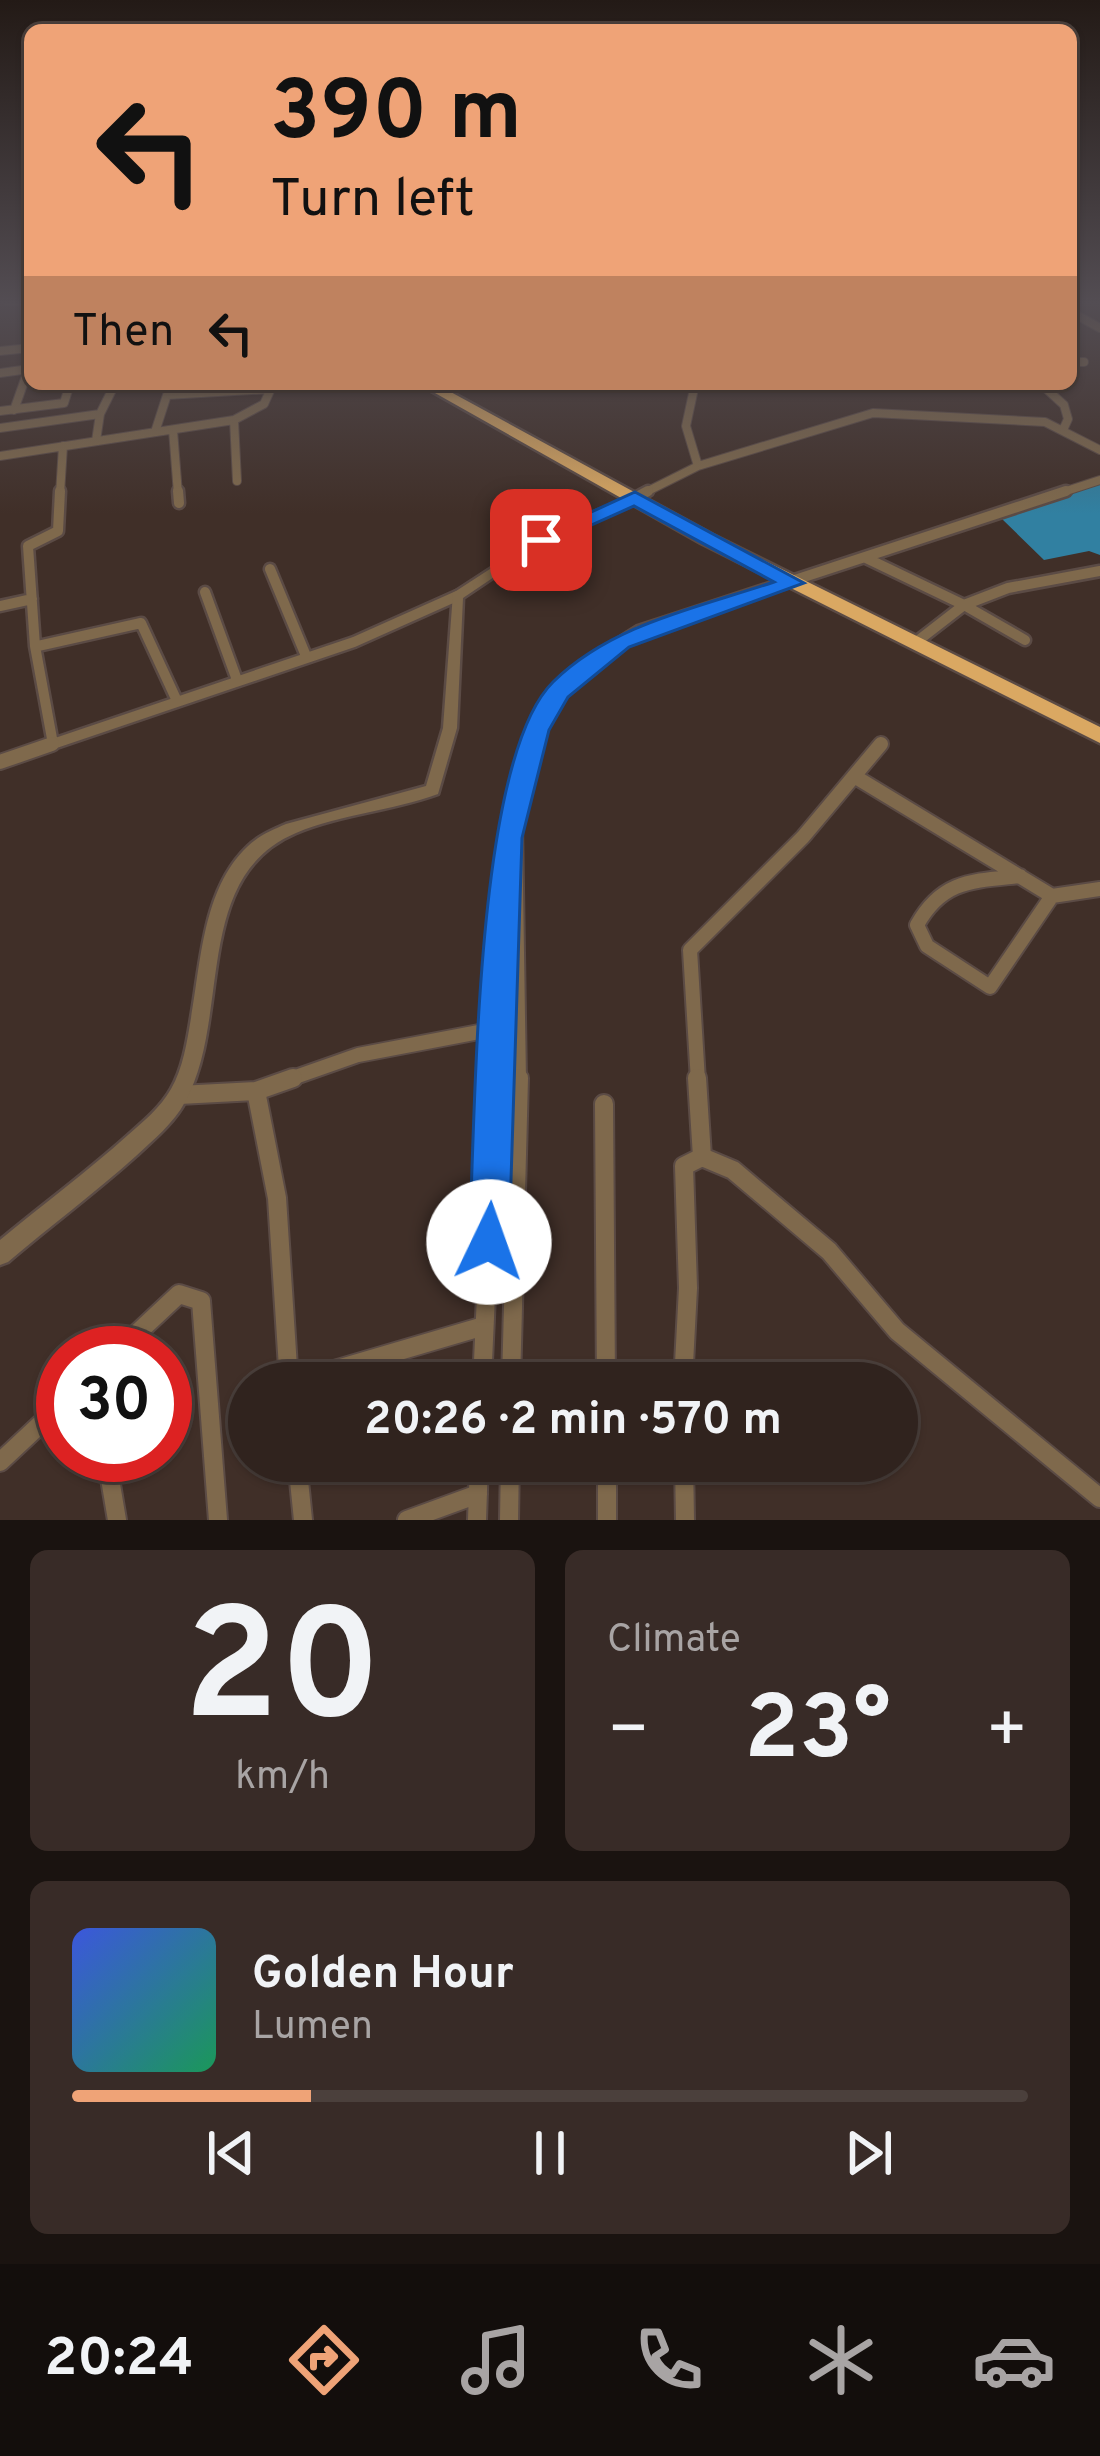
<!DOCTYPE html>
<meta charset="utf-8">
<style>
body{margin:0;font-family:Overpass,sans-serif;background:#382b27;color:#f1f3f6;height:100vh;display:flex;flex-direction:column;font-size:45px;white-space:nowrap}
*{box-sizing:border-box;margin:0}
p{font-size:39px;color:#a8a4a4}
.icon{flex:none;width:66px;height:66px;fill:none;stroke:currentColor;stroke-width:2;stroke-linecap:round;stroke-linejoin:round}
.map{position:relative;height:1520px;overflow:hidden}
.details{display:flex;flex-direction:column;gap:30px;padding:30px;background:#1a1310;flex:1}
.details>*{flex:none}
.banner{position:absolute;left:24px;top:24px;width:1053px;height:366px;border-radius:18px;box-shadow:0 3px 9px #0004,0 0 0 3px #4b403c;background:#efa377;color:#111;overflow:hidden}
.speed{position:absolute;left:36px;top:1326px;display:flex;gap:24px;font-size:60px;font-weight:700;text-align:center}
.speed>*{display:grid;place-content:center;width:156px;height:156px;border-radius:50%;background:#30231e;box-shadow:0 3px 9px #0004,0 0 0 3px #4b403c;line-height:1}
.speed .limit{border:18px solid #d22;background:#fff;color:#111}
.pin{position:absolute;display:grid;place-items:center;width:102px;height:102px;color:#fff;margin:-51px;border-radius:24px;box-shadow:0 6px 18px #0006}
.me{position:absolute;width:132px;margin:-66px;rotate:3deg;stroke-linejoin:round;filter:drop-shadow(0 0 9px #0008)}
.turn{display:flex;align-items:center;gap:42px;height:252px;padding:0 48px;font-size:54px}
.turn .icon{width:156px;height:156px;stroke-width:2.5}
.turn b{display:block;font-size:84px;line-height:102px}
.then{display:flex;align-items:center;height:114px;padding:0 48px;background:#0003;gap:24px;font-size:45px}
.big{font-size:90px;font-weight:700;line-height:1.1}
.details .tile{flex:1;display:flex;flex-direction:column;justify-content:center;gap:18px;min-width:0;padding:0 42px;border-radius:18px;background:#382b27}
.details .dial{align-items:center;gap:0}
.dial b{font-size:156px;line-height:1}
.song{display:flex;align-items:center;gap:36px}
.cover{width:144px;height:144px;border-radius:18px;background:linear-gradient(135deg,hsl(230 70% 55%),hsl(150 70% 35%))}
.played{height:12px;border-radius:6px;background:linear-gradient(90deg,#efa377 25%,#4b403c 25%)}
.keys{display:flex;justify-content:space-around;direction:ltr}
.heat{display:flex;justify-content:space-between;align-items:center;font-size:66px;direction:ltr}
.details .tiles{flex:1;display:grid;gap:30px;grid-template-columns:1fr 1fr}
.tile:last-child{grid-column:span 2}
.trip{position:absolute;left:228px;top:1362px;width:690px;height:120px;border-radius:60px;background:#30231e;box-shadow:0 3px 9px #0004,0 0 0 3px #4b403c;font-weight:700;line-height:120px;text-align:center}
.menu{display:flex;height:192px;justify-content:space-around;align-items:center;background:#130e0c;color:#a8a4a4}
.menu .icon{width:84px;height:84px}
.menu .on{color:#efa377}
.menu b{font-size:54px;color:#f1f3f6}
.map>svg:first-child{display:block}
.water{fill:#3180a1}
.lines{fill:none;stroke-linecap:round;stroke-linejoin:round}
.minor-far3-casing{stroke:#5b4b45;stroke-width:10}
.minor-far2-casing{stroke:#5b4b45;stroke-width:15}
.minor-far1-casing{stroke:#5b4b45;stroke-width:18}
.minor-casing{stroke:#5b4b45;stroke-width:22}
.tertiary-casing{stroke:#5b4b45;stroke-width:5}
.trunk-casing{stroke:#5b4b45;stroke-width:5}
.minor-far3{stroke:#7f694c;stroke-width:8}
.minor-far2{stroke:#7f694c;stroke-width:10}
.minor-far1{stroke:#7f694c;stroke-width:14}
.minor{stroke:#7f694c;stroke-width:18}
.tertiary{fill:#7f694c;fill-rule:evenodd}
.trunk{fill:#daa862;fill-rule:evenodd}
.route{fill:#1a73e8;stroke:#114b97;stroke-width:3}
</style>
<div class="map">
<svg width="1100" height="1520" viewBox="0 0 1100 1520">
<rect width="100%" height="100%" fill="#402f28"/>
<path class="water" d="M1100,484V555L1089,551L1044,560L1001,518Z"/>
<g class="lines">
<defs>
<path id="minor-far3" d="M6,301L30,302
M1071,312L1100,328
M0,351L30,348
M1071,362H1084
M0,373L29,369
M1041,384L1064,405L1068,419L1063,430
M14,410L30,365
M0,411L64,403L70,384
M234,420L237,481
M0,428L100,414
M173,430L178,494
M155,432L167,395L271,389
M96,441L100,414L115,384
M0,456L234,420L264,404L273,384
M698,466L873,413L1045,422L1100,450
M60,494L63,446
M642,494L698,466L686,426L695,384
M1057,494L1100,480"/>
<path id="minor-far2" d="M178,491L179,503
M635,498L648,491
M866,558L964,605L915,643
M270,569L306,656
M205,592L237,680
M964,605L1008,588L1100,571
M964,605L1025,640
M0,606L32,599
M38,646L141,623L177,701
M53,744L35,646L28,546L58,531L60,491
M44,747L354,642L457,596
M531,747C547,691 592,660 639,631L1066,491"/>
<path id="minor-far1" d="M0,762L52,744
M854,776L1052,896
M515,823L519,1081
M1020,876C972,881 942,880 917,925L927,946L990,987L1052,896L1100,889
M284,1081L358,1055L500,1028
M496,1081L507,838L532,744
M698,1081L690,950L803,837L881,744"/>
<path id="minor" d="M697,1078L702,1157
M256,1091L277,1198L289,1383
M179,1095L256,1091L293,1078
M604,1104L606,1383
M116,1353L179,1294L201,1301L218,1520
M290,1383L484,1326
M482,1383L496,1078
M511,1383L519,1078
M683,1383L688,1288L684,1166L702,1157L733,1170L829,1251L897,1331L1100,1498
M106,1455L117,1520
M297,1461L303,1520
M607,1461V1520
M684,1461L685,1520
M0,1462L63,1403
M407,1520L478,1494
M477,1520L479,1461
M509,1520L510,1461"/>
<path id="tertiary" d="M635,495L639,496V500L558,534L463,598L457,728L438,794C392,811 341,814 296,833C191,877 232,1017 185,1102C174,1123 153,1140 136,1156C95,1193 50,1226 8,1262L0,1265V1240C42,1205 87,1172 128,1135C143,1122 161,1107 171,1089C183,1068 187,1042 191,1018C201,962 203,889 247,847C258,836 272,830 286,824L426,786L443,728L453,593L550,530Z"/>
<path id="trunk" d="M419,384H436L713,535L1100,727V743L701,543Z"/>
</defs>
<use href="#minor-far3" class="minor-far3-casing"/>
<use href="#minor-far2" class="minor-far2-casing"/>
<use href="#minor-far1" class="minor-far1-casing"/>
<use href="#minor" class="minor-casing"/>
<use href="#tertiary" class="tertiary-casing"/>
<use href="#trunk" class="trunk-casing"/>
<use href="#minor-far3" class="minor-far3"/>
<use href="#minor-far2" class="minor-far2"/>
<use href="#minor-far1" class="minor-far1"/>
<use href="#minor" class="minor"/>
<use href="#tertiary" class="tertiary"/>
<use href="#trunk" class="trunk"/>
</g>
<linearGradient id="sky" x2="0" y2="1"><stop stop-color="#231a16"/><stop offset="0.59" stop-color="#534d53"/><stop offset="1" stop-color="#534d53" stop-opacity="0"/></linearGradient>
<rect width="1100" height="514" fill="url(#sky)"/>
<path class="route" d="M635,492L804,583L629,647L568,697L549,730L522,838L509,1242L503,1256L489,1262L475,1256L469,1242C476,1123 473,761 553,682C612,624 697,608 774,582L634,506L549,544L530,540Z"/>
</svg>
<div class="speed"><div class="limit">30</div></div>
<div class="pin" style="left:541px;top:540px;background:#d93025"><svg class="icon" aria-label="arrive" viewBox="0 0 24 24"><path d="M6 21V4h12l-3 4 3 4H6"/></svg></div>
<svg class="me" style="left:489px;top:1242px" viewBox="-20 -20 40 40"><circle r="19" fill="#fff"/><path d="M0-13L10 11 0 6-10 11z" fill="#1a73e8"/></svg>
<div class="trip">20:26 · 2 min · 570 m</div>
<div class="banner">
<div class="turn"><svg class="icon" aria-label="left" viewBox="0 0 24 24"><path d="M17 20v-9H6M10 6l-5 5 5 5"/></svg><div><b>390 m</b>Turn left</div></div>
<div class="then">Then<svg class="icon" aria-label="left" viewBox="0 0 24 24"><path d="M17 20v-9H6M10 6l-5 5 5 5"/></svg></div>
</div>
</div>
<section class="details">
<div class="tiles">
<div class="tile dial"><b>20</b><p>km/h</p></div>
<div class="tile"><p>Climate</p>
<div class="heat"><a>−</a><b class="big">23°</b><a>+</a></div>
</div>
<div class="tile">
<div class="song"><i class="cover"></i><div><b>Golden Hour</b><p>Lumen</p></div></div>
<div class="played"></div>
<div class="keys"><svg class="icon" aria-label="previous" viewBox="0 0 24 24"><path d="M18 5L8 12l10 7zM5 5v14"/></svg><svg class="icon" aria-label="pause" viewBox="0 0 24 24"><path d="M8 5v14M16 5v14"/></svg><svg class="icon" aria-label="next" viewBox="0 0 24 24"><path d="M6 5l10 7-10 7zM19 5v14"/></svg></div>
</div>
</div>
</section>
<nav class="menu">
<b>20:24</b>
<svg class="icon on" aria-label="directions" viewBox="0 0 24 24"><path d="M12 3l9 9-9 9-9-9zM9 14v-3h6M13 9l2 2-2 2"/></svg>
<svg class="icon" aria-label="music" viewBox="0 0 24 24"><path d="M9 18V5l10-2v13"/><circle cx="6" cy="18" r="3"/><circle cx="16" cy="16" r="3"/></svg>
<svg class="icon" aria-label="phone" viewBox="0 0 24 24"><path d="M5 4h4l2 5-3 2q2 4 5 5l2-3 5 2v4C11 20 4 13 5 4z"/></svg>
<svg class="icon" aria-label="climate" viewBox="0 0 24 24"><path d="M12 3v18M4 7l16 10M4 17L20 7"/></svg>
<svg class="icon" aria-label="car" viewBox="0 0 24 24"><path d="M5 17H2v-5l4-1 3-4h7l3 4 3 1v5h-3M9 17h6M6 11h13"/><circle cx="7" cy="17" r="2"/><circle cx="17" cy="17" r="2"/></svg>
</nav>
